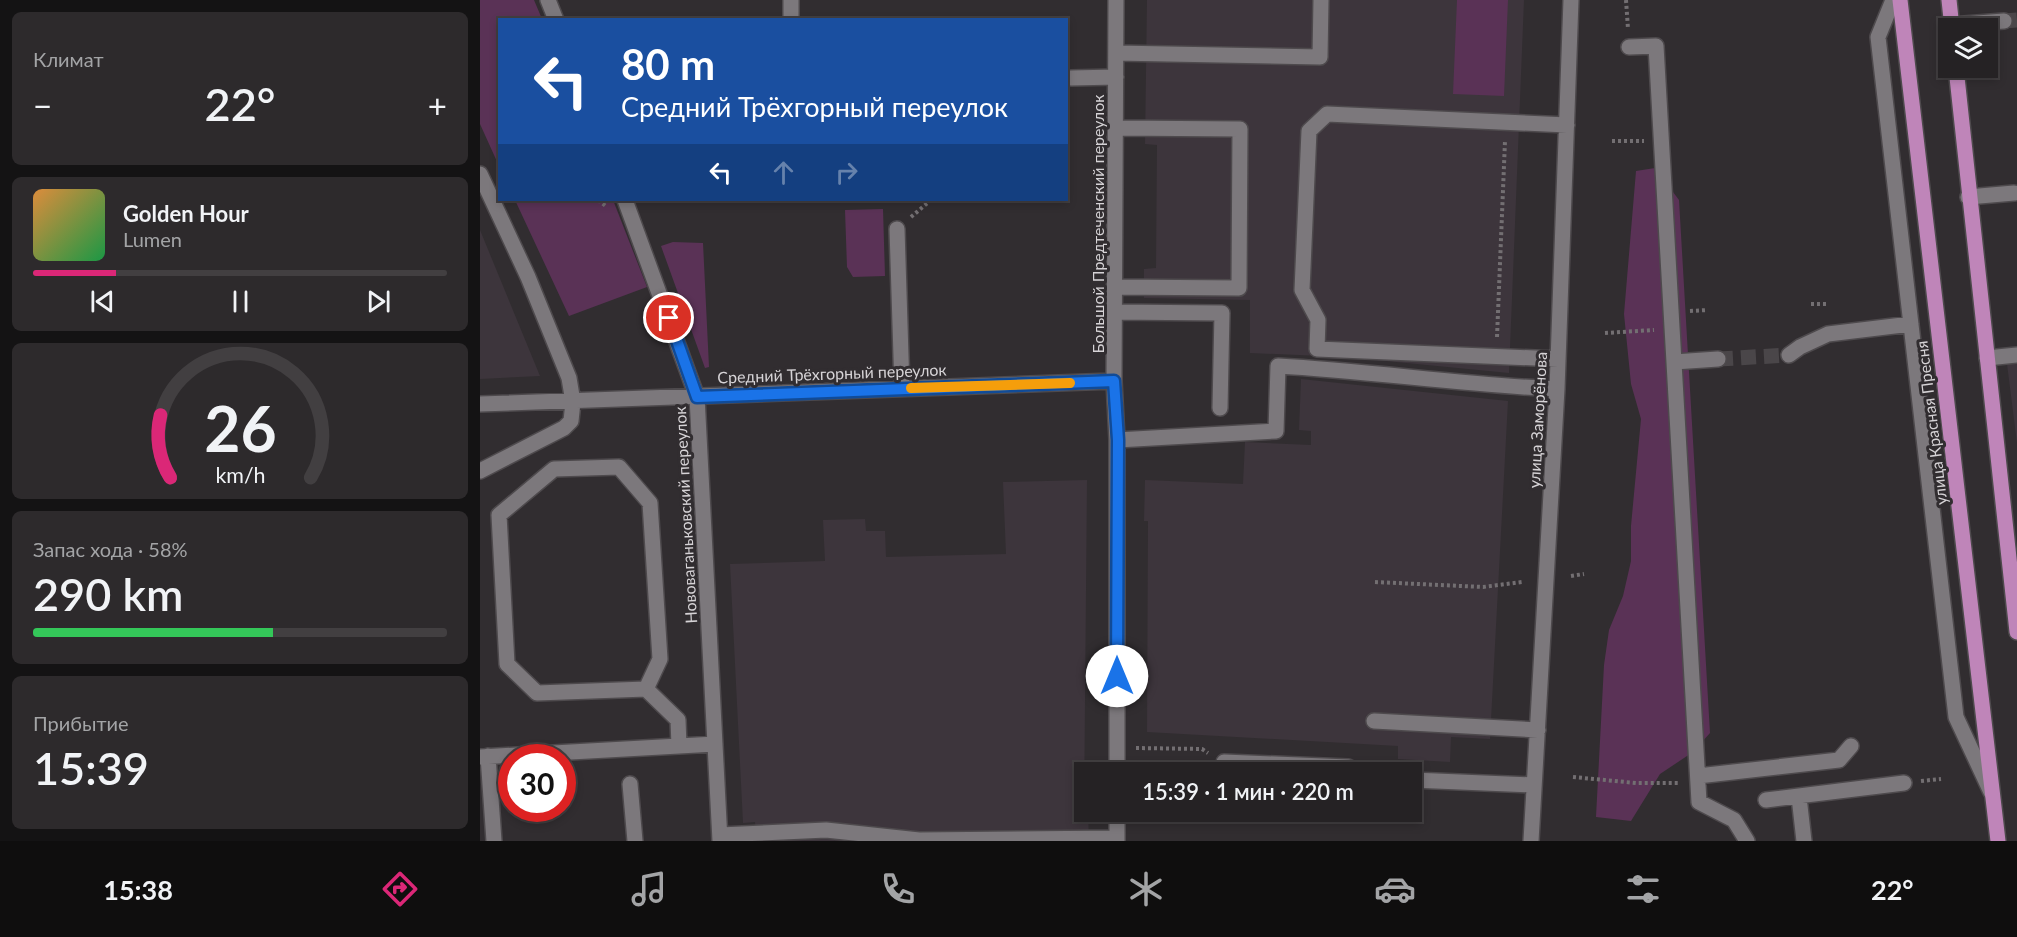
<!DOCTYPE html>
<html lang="ru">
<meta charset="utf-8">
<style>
body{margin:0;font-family:Lato,sans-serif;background:#2d2a2c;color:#f1f3f6;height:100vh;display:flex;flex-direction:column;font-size:22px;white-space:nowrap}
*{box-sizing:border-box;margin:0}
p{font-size:20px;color:#a3a4a6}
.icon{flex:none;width:33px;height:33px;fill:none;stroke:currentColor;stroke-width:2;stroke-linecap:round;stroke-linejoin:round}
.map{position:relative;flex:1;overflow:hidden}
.sheet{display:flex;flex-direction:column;gap:12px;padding:12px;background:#141314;width:480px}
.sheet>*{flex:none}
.guide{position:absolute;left:18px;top:18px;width:570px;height:183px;border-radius:0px;box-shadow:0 3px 9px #0003,0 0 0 2px #423f41;background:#1a4fa0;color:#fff;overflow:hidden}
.tools{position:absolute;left:1458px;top:18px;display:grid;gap:12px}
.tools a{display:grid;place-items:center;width:60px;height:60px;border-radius:0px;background:#252224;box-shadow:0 3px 9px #0003,0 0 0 2px #423f41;font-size:30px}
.speed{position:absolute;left:18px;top:744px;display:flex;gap:12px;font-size:30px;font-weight:700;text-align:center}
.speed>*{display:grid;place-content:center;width:78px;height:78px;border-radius:50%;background:#252224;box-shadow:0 3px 9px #0003,0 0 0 2px #423f41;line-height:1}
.speed .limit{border:9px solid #d22;background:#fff;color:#111}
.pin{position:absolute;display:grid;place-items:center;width:51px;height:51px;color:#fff;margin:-26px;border:3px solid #fff;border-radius:50%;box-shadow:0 2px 6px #0007}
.me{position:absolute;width:66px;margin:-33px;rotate:0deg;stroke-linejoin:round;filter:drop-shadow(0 0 4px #0008)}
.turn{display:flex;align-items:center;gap:21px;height:126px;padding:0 24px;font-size:27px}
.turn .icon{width:78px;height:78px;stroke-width:2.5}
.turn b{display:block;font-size:42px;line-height:51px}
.lanes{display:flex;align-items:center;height:57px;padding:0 24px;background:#0003;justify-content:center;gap:30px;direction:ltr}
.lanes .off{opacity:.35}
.big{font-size:45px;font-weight:600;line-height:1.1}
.sheet .card{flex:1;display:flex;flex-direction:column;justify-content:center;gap:9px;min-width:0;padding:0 21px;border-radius:9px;background:#2d2a2c}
.sheet .dial{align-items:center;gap:0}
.dial svg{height:156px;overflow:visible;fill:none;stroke:#423f41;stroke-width:7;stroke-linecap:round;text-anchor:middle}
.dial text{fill:#f1f3f6;stroke:none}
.song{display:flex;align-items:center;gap:18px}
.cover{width:72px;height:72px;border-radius:9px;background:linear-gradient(135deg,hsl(30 70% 55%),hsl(140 70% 35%))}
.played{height:6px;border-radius:3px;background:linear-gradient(90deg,#db2777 20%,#423f41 20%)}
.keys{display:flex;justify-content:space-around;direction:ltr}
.heat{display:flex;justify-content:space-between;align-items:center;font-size:33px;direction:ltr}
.charge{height:9px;border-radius:4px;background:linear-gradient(90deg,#34c759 58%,#423f41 0)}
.trip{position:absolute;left:594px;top:762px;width:348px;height:60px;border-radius:0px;background:#252224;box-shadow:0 3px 9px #0003,0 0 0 2px #423f41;font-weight:600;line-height:60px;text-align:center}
.tabs{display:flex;height:96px;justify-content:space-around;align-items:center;background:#0f0e0e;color:#a3a4a6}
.tabs .icon{width:42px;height:42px}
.tabs .on{color:#db2777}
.tabs b{font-size:27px;color:#f1f3f6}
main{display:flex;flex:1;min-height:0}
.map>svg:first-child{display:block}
.built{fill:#3d353c}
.green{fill:#5a3256}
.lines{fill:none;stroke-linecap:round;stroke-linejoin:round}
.minor-tunnel{stroke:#4a4649;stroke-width:15;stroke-dasharray:15 8;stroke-linecap:butt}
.minor-casing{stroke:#4e4a4d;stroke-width:18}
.major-casing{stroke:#4e4a4d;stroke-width:18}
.path{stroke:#736f72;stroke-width:4;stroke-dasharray:3 3;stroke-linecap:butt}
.minor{stroke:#7c787c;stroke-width:15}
.major{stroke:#bf85b9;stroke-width:15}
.route-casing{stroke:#114b97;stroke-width:15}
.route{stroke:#1a73e8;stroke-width:10}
.slow{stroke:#f59e0b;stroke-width:10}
.labels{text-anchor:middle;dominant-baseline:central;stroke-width:6;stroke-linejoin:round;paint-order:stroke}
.street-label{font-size:16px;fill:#d6d3d6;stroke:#312d30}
</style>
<main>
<section class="sheet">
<div class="card"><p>Климат</p>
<div class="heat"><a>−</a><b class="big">22°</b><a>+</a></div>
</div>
<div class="card">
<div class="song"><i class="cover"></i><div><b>Golden Hour</b><p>Lumen</p></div></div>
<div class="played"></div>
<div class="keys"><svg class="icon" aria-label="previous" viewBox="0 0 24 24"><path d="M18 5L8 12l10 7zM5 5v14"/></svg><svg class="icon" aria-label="pause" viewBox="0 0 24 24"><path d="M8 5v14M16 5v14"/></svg><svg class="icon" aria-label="next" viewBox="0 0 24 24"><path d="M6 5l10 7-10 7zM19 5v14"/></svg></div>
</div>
<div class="card dial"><svg viewBox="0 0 100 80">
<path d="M14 69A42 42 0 1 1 86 69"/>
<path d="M14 69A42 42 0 0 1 9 37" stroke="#db2777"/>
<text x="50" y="56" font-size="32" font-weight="700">26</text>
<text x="50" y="72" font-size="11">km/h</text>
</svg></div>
<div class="card"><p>Запас хода · 58%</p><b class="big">290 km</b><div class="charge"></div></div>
<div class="card"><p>Прибытие</p><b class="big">15:39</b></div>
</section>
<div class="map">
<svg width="1537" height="841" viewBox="0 0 1537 841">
<rect width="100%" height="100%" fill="#312d30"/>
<path class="built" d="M667,0H1044L1029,373L865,357L770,353V300L664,298V269L676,268L677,145L665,144Z
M0,230L60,376L0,379Z
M1537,363V443L1527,364Z
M821,379L1028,401L1010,739L971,737L970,762L918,759V746L667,732L668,521H664L665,480L763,484L765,442L831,445V431L819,430Z
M607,480L604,812H608L609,841H276L275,822L263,823L250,564L345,561L343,520L385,519L386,531H405L406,557L526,554L523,482Z"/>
<path class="green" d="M0,0H54L62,19L20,20L19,166L0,124Z
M977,0H1028L1024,96L973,94Z
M1175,168L1199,200L1230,733L1213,752L1180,774L1151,821L1116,817L1124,665L1129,630L1143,596L1151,561V526L1161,419L1151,384L1144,314L1156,171Z
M35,200H133L167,287L89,316Z
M403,209L405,276L373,277L367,267L365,210Z
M193,242L223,243L229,367L225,368L181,246Z"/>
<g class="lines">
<path class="minor-tunnel" d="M1524,21L1537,20
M1238,359L1309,355"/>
<defs>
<path id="minor" d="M68,0L76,20
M636,0L634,381L637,440V772
M1413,0L1398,37L1476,717L1511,792
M311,20V0
M1471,25L1524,21
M1149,47L1176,46L1219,802L1254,820L1267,841
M636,53L840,57L841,0
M591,78L636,77
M0,174L48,277L89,378L93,402L91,421L84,428L0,471
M1488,197L1534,193
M145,200L217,397L240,841
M417,229L422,388
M635,287L759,288L760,129L637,128
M634,312L742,313L740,408
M1309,355L1320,347L1348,334L1431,324
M1507,358L1537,355
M1078,359L837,349L838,320L822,290L829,131L847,114L1087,125
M1194,362L1238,359
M0,404L634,381
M637,440L796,431L798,366C891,371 984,385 1077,389
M139,467L170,503L180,659L166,689L57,693L27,664L19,515L74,469Z
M166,689L198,720L199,746
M894,721L1058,730
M8,756L14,841
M0,757L235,744
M744,762L868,767L878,772
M1218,776L1359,760L1371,746
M932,780L1054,785
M150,784L155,841
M1319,797L1324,841
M1286,800L1424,783
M637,812V841
M240,835L346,830L439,840L637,838
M1051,841L1077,389L1091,0"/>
<path id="major" d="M1420,0L1518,841
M1469,0L1472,28
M1476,68L1537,632"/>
</defs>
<use href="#minor" class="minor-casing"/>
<use href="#major" class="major-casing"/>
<path class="path" d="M1146,0L1148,29
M1132,141H1164
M118,200L127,207
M431,217L451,200
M1331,304H1346
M1210,311L1228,310
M1125,333L1174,330
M1017,337L1025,141
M1091,576L1104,574
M895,582L1003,587L1042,582
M656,748L722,749L728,753
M1093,777L1156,783H1200
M1441,781L1461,779"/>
<use href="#minor" class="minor"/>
<use href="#major" class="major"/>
</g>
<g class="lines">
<defs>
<path id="route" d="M189,318L217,397L634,381L638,440L637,676"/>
</defs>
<use href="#route" class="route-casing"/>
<use href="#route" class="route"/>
<path class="slow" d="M431,388L590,383"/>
</g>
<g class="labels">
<g class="street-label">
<text transform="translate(617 224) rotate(-90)">Большой Предтеченский переулок</text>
<text transform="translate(352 373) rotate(-2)">Средний Трёхгорный переулок</text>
<text transform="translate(1057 420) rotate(-87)">улица Заморёнова</text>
<text transform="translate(1451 423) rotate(-97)">улица Красная Пресня</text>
<text transform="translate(205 515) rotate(-93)">Нововаганьковский переулок</text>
</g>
</g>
</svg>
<div class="tools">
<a><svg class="icon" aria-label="layers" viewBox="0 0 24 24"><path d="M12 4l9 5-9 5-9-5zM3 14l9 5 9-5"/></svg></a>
</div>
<div class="speed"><div class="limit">30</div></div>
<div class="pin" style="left:189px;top:318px;background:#d93025"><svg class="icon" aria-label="arrive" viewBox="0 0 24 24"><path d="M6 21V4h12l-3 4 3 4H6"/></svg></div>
<svg class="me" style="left:637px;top:676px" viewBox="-20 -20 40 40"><circle r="19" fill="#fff"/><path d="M0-13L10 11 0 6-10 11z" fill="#1a73e8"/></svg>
<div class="trip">15:39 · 1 мин · 220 m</div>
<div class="guide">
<div class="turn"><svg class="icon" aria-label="left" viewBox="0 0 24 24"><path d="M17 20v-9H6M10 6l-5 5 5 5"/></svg><div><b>80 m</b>Средний Трёхгорный переулок</div></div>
<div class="lanes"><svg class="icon" aria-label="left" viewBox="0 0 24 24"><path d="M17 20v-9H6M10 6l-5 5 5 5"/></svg><svg class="icon off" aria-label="ahead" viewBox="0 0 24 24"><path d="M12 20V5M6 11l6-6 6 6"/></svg><svg class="icon off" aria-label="right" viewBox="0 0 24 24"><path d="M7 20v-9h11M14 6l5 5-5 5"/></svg></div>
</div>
</div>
</main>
<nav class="tabs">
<b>15:38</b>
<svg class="icon on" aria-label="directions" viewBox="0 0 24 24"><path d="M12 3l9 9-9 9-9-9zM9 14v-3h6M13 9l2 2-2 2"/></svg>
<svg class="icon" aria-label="music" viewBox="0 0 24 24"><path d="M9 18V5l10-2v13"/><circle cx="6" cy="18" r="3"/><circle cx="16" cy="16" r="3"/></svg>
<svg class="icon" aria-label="phone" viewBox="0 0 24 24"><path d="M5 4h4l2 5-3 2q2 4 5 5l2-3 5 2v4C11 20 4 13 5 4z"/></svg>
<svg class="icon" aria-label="climate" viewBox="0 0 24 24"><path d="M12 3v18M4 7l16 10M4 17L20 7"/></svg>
<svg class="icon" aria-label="car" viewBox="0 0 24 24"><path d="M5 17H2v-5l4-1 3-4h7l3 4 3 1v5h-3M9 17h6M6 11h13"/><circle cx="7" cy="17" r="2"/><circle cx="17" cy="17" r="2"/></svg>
<svg class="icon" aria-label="filters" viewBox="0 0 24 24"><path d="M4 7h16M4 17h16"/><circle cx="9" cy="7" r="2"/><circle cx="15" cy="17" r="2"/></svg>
<b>22°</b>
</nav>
